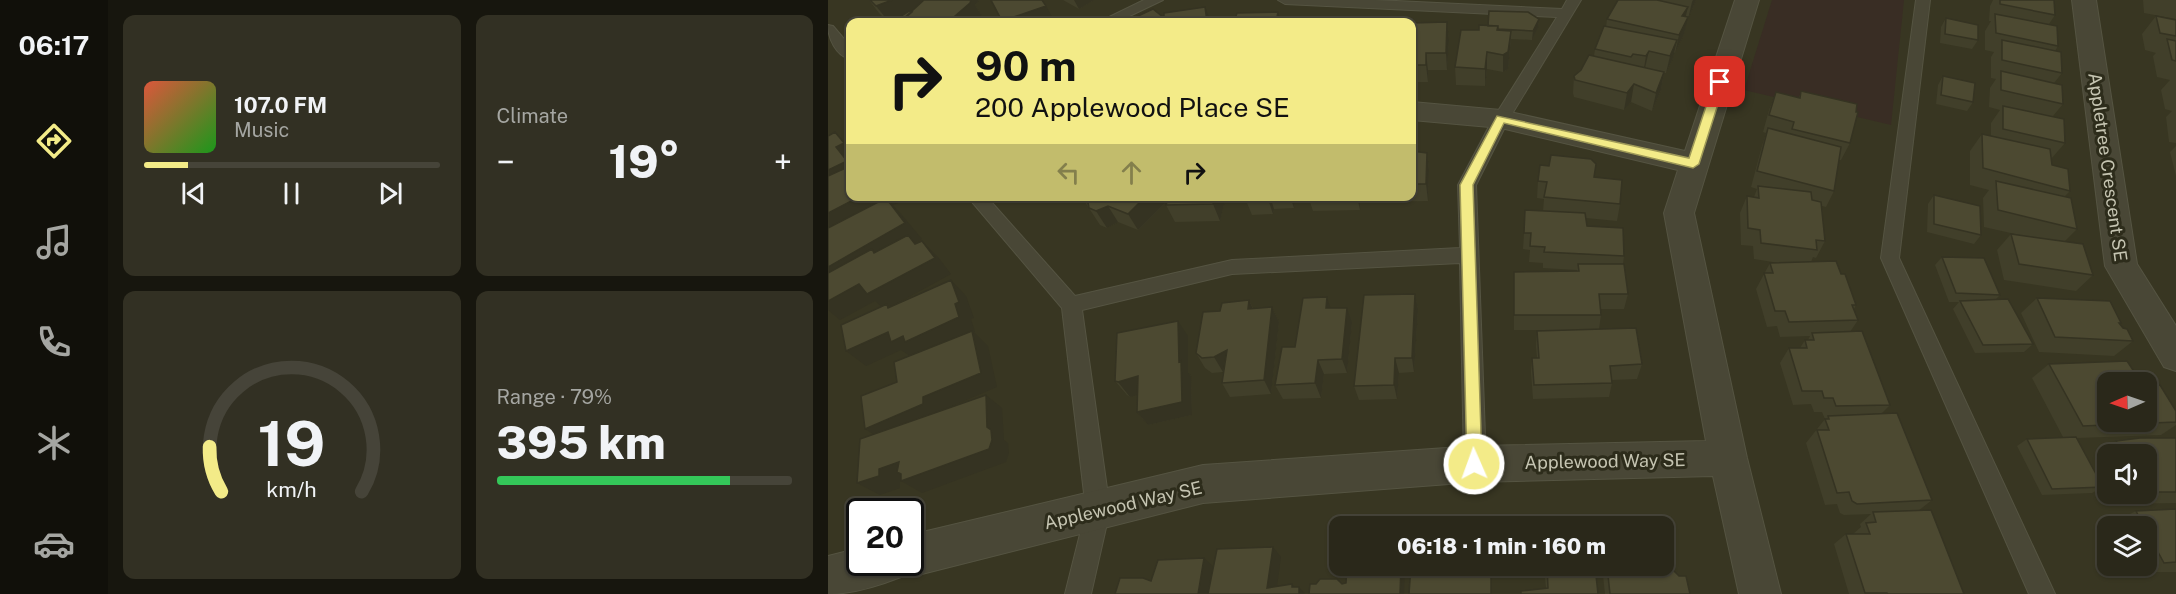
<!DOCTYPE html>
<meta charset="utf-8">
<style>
body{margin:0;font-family:"Public Sans",sans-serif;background:#323023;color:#f1f3f6;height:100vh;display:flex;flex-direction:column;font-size:22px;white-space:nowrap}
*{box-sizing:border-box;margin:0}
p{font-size:20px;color:#a5a6a2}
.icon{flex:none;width:33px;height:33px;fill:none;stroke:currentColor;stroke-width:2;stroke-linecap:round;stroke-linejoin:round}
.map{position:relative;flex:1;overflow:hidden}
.drawer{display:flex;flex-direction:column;gap:15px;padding:15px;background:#17160e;width:720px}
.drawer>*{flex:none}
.hud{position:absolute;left:18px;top:18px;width:570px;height:183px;border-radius:12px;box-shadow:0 2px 4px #0004,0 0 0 2px #464439;background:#f3eb88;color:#111;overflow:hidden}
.needle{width:39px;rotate:268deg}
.buttons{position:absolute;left:1269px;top:372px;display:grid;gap:12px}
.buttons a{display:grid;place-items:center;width:60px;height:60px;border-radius:12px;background:#2a281a;box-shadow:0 2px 4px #0004,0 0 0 2px #464439;font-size:30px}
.speed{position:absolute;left:18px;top:498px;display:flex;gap:12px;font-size:30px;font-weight:700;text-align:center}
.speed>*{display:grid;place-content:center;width:78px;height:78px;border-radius:50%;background:#2a281a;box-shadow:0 2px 4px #0004,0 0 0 2px #464439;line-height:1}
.speed .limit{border:3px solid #111;border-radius:9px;background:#fff;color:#111}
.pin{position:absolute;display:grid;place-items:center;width:51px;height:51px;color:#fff;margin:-26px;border-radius:12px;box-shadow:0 3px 9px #0006}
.me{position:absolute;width:66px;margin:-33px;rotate:358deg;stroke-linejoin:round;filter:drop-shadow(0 0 4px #0008)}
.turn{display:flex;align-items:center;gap:21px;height:126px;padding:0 30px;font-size:27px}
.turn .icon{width:78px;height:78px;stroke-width:2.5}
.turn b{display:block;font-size:42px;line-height:51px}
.lanes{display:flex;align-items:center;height:57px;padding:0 30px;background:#0003;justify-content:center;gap:30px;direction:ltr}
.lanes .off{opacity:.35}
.big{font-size:45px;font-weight:800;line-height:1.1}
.drawer .card{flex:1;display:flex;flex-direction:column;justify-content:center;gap:9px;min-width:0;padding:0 21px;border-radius:12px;background:#323023}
.drawer .dial{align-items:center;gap:0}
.dial svg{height:156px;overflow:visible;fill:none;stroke:#464439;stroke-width:7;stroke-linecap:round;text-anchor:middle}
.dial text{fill:#f1f3f6;stroke:none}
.song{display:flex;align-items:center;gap:18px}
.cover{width:72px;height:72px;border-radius:9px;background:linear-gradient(135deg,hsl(10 70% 55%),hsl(120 70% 35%))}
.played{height:6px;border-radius:3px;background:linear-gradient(90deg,#f3eb88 15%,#464439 15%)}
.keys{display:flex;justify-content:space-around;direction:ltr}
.heat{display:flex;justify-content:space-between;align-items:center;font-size:33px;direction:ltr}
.charge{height:9px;border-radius:4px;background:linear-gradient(90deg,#34c759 79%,#464439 0)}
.drawer .tiles{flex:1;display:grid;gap:15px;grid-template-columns:repeat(2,1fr)}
.trip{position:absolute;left:501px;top:516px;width:345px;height:60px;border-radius:12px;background:#2a281a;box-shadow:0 2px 4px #0004,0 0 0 2px #464439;font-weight:800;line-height:60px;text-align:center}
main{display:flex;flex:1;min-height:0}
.dock{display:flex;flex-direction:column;width:108px;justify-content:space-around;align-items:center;background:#11100a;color:#a5a6a2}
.dock .icon{width:42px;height:42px}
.dock .active{color:#f3eb88}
.dock b{font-size:27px;color:#f1f3f6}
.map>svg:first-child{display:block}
.green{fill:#392d24}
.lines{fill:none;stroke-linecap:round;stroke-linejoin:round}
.service-casing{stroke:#555442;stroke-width:2}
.minor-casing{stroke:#555442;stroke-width:2}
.service{fill:#494736;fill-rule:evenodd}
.minor{fill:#494736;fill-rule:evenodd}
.wall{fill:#413f2a}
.shaded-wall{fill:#353322}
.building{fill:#4c4931;stroke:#353322;stroke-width:1.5}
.route{fill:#f3eb88;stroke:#9e9958;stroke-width:1.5}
.labels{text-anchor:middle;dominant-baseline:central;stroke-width:6;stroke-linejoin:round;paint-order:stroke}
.street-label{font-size:18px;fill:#c5c4b1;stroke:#2d2c1b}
</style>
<main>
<nav class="dock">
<b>06:17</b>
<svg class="icon active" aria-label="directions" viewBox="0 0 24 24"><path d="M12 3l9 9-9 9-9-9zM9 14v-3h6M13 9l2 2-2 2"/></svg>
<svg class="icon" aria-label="music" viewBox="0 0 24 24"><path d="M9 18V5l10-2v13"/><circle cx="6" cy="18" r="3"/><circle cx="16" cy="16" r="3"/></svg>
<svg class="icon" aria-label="phone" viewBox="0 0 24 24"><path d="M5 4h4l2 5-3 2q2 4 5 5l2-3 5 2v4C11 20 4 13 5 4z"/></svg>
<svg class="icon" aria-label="climate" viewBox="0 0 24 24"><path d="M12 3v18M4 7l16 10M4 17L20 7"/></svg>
<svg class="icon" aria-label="car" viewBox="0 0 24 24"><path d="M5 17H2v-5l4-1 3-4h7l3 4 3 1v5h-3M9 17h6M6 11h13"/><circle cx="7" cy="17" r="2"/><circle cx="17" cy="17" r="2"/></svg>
</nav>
<section class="drawer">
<div class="tiles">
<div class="card">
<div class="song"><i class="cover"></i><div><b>107.0 FM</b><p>Music</p></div></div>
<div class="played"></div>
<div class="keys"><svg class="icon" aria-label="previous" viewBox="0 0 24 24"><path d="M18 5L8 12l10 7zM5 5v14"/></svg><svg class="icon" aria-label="pause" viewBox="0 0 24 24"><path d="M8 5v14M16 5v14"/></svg><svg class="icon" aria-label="next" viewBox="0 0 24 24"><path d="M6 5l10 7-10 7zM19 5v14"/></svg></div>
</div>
<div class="card"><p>Climate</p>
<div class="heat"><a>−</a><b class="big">19°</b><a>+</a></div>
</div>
<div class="card dial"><svg viewBox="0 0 100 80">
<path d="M14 69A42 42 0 1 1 86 69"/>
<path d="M14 69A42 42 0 0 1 8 46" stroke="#f3eb88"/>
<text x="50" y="56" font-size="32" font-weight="700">19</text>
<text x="50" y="72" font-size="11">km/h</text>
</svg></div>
<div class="card"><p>Range · 79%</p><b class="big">395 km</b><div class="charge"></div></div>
</div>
</section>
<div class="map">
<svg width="1348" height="594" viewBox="0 0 1348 594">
<rect width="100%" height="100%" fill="#383622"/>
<path class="green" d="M944,0H1076L1063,125L916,90Z"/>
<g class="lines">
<defs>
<path id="service" d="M316,0H335L289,22H271Z
M450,0H547L734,9L739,0H753L681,119L648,185L658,464L655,472L647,475L639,472L636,464L632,263L404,274L254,310L282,510L263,594H237L258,510L234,308L139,196H158L247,296L404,260L632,248L630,185L665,119L729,17L457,4Z
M1088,0H1102L1071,258L1227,594H1201L1053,258Z
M0,25L5,26L22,46V59C8,56 0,38 0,25Z"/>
<path id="minor" d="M907,0H931L866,213L919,458L953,594H911L885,476L647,482L375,503L82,577L74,573L73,577C50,586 25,594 0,594V556L32,548V562H82V535L375,465L647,446L878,441L836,213L850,170L673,128L584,120V102L673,110L857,151Z
M1244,0H1268L1309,264L1348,326V371L1336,367L1277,266Z"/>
</defs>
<use href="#service" class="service-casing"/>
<use href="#minor" class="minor-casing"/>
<use href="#service" class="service"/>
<use href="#minor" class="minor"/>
</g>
<path class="wall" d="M41,0H151L147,5L154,16L153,21L150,22H60L51,13Z
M235,0H266L251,9Z
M790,0H868L860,19H859L856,34L847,53L846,52L845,58L838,73H836L833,90L824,111L803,102L796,110L746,97L745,93L746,76L766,56L767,49L778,27L779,19Z
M1165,0H1226L1227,15L1221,24L1230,46L1227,51L1234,73L1226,83L1235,104L1225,116L1237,143L1223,159L1224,165L1242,191L1237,196L1249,229L1236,242L1265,275L1248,291L1176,280L1169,250L1183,234L1196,236L1156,227L1155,198L1161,190L1142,185V151L1154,134L1163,136V123L1172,110L1161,107L1162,88L1168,79L1163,78V57L1166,52L1157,50V31L1163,21H1161L1162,6Z
M1315,0H1348V19L1316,13Z
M310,16L336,18L383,22H313Z
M1328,16L1348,20V143L1341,142L1338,117L1344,111L1337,109L1333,90L1342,80L1329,77L1325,56L1328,53L1317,50L1314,34Z
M1118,18L1150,40L1144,49L1112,43L1113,27Z
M711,19L710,28L704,40L683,39L680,69L675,72L659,69L657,86L628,85L627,67L651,30L660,26Z
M619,22L621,40L619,70H600V82H584V23Z
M1115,76L1145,102L1139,111L1108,104L1110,85Z
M973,91L1022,143L1013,160H1011L1006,191L998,207L994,206L997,241L988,258L985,257L983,262L1013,274L1028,305L1026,309L1030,320L1022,332L1062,405L1054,413L1104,500L1090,511L1136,594H1021L1006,544L1018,534H1025L1033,527L1032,524L1043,514L1016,515L1012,513L1009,504L997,505L978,443L997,419L994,412H986L983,404L965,405L952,363L961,348H972L977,340H980L982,336L952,337L949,326L939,327L928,289L942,263H951L926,259L925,246L913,245L912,213L919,196L926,197L929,189L923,187L934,146L938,133L935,132L941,110L948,92L971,98Z
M584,141V151L599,153L601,170L600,201L549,202L548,196H584Z
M1348,146V176L1342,152Z
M767,177L792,204L789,221L758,218L759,226L796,256L795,264L800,294L796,309H773V315L771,329L814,364L809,379L784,380V383L781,397L705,399L703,372L704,358H709L708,346L709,331L748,330H686V272L749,271V270L715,268V263L701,262L702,250L695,249L696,233L715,211L716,199L709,198L710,181Z
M1106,195L1153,235L1146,244L1099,232L1100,204Z
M253,196H340V198L398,196L392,221L347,222L338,205L339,201L310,230L290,222L279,228L272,225Z
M418,196H468L466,208L446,209L445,214L424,215L417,198Z
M480,196H533L532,210L485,211Z
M1114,257L1172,295L1167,300L1205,344L1196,352L1147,353L1125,309L1131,302H1121L1107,265Z
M587,294L590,309L586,372L571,373L569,399L531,400L526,386Z
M1209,298L1293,323L1292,324L1295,328L1305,341L1286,356L1211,352L1193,313Z
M421,300L425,308L444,307L451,322L443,394L402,397L394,383L395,372L384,373L377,368L368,353L392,311Z
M503,308L524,323L519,373L496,374L493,398L455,399L447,385L467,347Z
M360,336V372L363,376L364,415L320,425L309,412V394L302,397L299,395L287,381Z
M1221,364L1280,382L1348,411V425L1333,435L1249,438L1275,487L1264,493L1214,495L1189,446L1199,439L1235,437L1204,378Z
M1348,438V503L1296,504L1290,494H1318V454H1280V474L1268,454L1288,441Z
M1348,509V572H1312L1309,566H1318V526H1288L1286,522L1308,511Z
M716,566H767L770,594L718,588Z
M774,566H826L827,572L862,594H777Z"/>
<path class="shaded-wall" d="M64,0H95L100,7L63,22H61L48,6Z
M127,0H151L147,5L154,16L153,21L150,22H120Z
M246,0H266L251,9Z
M865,0H868L860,19L864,2Z
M218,6L227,22H176L174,21Z
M377,7L383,22H379Z
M860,7L856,24L854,16Z
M450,12L453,22H448Z
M860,17L856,34L847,53L851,35Z
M336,18L338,22H327Z
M711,19L710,28L704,40L705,31Z
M619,22L621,40L619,70L618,53Z
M683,31L682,48L680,69L675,72V55Z
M849,40L845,58L838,73L842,56Z
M821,51L817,68L815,74L818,56Z
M659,52V69L657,86V69Z
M598,53L600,70V82L598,65Z
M836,72L833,90L824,111L828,93Z
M806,84L803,102L796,110L799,93Z
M7,132L22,148V184L0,195V170L8,147Z
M599,153L601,170L600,201L598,184Z
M33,196H65L70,203L65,205L74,215L94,239L87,243L96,251L94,241L110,257L123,274L57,310L47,301L12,320L0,310V301L31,284L103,260L0,292V213Z
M318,196H340L341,199L310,230L300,214Z
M387,196H398L392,221L385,204Z
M439,196H442L446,209L445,214Z
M462,196H468L466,208Z
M529,196H533L532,210Z
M280,206L290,222L279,228L268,211Z
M123,280L138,296L146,318L143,319L147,332H146L160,346L169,387L113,411L58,442L37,429L95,404L82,356L73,350L38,366L18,351L127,304Z
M587,294L590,309L586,372L584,358Z
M499,297L504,313L498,308Z
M421,300L428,316L420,309Z
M444,307L451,322L443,394L436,380Z
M519,308L524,323L519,373L514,359Z
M350,321L360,336V372L363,376L364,415L320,425L309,412L351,362Z
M399,350L395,372L386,357Z
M567,358L571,373L569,399L566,385Z
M490,360L496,374L493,398L487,383Z
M310,376L321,391L302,397L290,382Z
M158,395L174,408L176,440L180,443L181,453L178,462L94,493L73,481L75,480L72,481V488L52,495L29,483L51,469L159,427Z
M445,547L453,557L448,594L439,588Z
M376,558L387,568L383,594H370Z
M573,566H577L576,594H572Z
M631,566H633L632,585L631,576Z
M464,584L471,592V587L477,594H470L464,587Z"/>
<path class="building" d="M42,0H64L48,6Z
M96,0H143L142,3L120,22H72Z
M163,0H214L218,6L174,21Z
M790,0H829L860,7L854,16L860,17L851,35L779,19Z
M1172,0H1226L1227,15L1172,4Z
M377,7L379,22H336V13Z
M325,9L336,18L327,22H318L310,16Z
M81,11L84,12L72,22H64Z
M661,11L700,12L711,19L705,31L670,29V26H660Z
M450,12L448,22H406L409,13Z
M1167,14L1229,26L1230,46L1168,33Z
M1328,16L1348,20V36L1332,33Z
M1118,18L1150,25V40L1117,34Z
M463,19L502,21L501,22H463Z
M619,22L618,53H598V65H584V23Z
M651,25L670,26L669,30L683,31L680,52L675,55L659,52L657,69L627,67L633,30H651Z
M776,26L849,40L842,56L821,51L818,56L805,54L803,57L767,49Z
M1339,39L1348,41V61L1344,60Z
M1174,40L1233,52L1234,73L1174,60Z
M761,55L836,72L828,93L806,84L799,93L747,80L746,76L753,70Z
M1173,71L1234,85L1235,104L1173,90Z
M1115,76L1147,83L1145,102L1113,95Z
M973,91L1029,104L1028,112H1030L1022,143L964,129L966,122L941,115L948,92L972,98Z
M1175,106L1236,119L1237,143L1175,129Z
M940,128L1013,147L1006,191L929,171Z
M7,132L16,143L8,147L19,161L0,170V136Z
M1154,134L1222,149L1224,165L1240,169L1242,191L1155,168Z
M584,151L599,153L598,184H584Z
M723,155L763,159L768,164L766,177L794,180L792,204L716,197L719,182L710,181L712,165L721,166Z
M22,166V196H33L0,213V176Z
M1168,181L1243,198L1249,229L1170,210Z
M930,186L983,192L984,200L993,202L997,241L988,240L989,250L933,243L932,230L920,228L919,196L931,198Z
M1106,195L1152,206L1153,235L1106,224Z
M256,196H318L300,214L280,206L268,211L261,208L260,203L264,199Z
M341,196H387L385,204L338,205Z
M418,196H439V197L417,198Z
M58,198L77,223L0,267V228Z
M697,210L757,213L759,226L795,228L796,256L716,252L717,247L702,246L703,233H696Z
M1183,234L1255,244L1265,275L1191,264Z
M80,235L87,244L94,241L107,258L39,294L31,284L0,301V273L44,249L46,253Z
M1114,257L1156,258L1172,295L1128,293Z
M1008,261L1013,274H1017L1028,305H1024L1030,320L961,322L957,311H947L936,273H945L942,263Z
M750,264H796L800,294H771L773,315H686V272L751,271Z
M123,280L131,302L127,304L131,317L77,342L75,336L63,342L60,332L18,351L13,325L59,304L60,308Z
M587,294L584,358H567L566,385L526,386L536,295Z
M499,297L498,308H519L514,359L490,360L487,383L447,385L454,347H467L475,298Z
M1209,298L1282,301L1293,323H1291L1295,328L1299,329L1305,341L1227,337Z
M1180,299L1205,344L1155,345L1132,301Z
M421,300L420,309L444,307L436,380L394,383L399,350L386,357L374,358L368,353L375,312L392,311L394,303Z
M350,321L351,362L353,361L354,402L309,412L310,376L290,382L287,381L289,333Z
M808,328L814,364L782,366L784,383L706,385L704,358H711L709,331Z
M144,331L153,373L95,397V404L37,429L33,396L69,382L66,362Z
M1034,331L1062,405L1008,406L1005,398H996L994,391H974L961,348H979L977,340H986L984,333Z
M1299,361L1313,382H1280V422H1318V386L1332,385L1348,411V422L1255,426L1221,364Z
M158,395L159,427L163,430L164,440L161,449L73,481V474L69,472L71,462L51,469V476L29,483L32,439Z
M1069,413L1104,500L1029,504L1024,501L1021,492L1009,493L989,430H1001L997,419H1001L1000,416Z
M1248,437L1275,487L1224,489L1199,439Z
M1312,438H1348V492H1318V454H1296L1288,441Z
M1348,509V562L1336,563L1318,530V526H1316L1308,511Z
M1103,510L1136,594H1060L1059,593H1037L1018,534H1042L1038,523L1048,522L1045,512Z
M445,547L439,588L464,584V587H471V594H380L389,549Z
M376,558L370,594H287L292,578H315L323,581L330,560Z
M519,566H573L572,594H481L482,584H488L492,579H509L514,584L518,583Z
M583,566H631V576L663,575V594H581Z
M719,566H767L770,594H693V591L720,588Z
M779,566H826L827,572L846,571L851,576H858L862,594H782Z"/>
<path class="route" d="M892,78L897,82L871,164L865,168L676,123L645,185L654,464L652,469L646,471L641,469L639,464L632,185L669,116L861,158L886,82Z"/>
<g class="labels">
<g class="street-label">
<text transform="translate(1280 167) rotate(82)">Appletree Crescent SE</text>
<text transform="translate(777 461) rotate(-1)">Applewood Way SE</text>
<text transform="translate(295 505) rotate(-13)">Applewood Way SE</text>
</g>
</g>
</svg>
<div class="buttons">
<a><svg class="needle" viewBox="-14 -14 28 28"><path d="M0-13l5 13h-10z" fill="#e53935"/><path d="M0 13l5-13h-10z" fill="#a5a6a2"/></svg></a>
<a><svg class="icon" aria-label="sound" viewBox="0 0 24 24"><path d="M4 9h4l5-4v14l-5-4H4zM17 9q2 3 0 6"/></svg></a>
<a><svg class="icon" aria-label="layers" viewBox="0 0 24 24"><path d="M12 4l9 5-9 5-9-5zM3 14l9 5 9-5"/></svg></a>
</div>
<div class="speed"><div class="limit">20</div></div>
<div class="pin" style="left:892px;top:82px;background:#d93025"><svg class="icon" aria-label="arrive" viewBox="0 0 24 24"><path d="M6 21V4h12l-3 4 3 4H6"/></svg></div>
<svg class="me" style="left:646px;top:464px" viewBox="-20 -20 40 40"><circle r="17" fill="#f3eb88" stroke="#fff" stroke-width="3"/><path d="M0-11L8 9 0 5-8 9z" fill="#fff"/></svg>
<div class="trip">06:18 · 1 min · 160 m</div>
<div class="hud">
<div class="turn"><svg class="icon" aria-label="right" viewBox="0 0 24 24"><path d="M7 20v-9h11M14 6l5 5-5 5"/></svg><div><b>90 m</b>200 Applewood Place SE</div></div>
<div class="lanes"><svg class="icon off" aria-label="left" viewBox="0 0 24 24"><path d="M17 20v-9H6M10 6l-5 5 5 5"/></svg><svg class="icon off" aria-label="ahead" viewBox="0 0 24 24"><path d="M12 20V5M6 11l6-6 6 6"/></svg><svg class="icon" aria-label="right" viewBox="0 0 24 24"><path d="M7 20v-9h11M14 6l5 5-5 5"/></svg></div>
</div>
</div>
</main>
